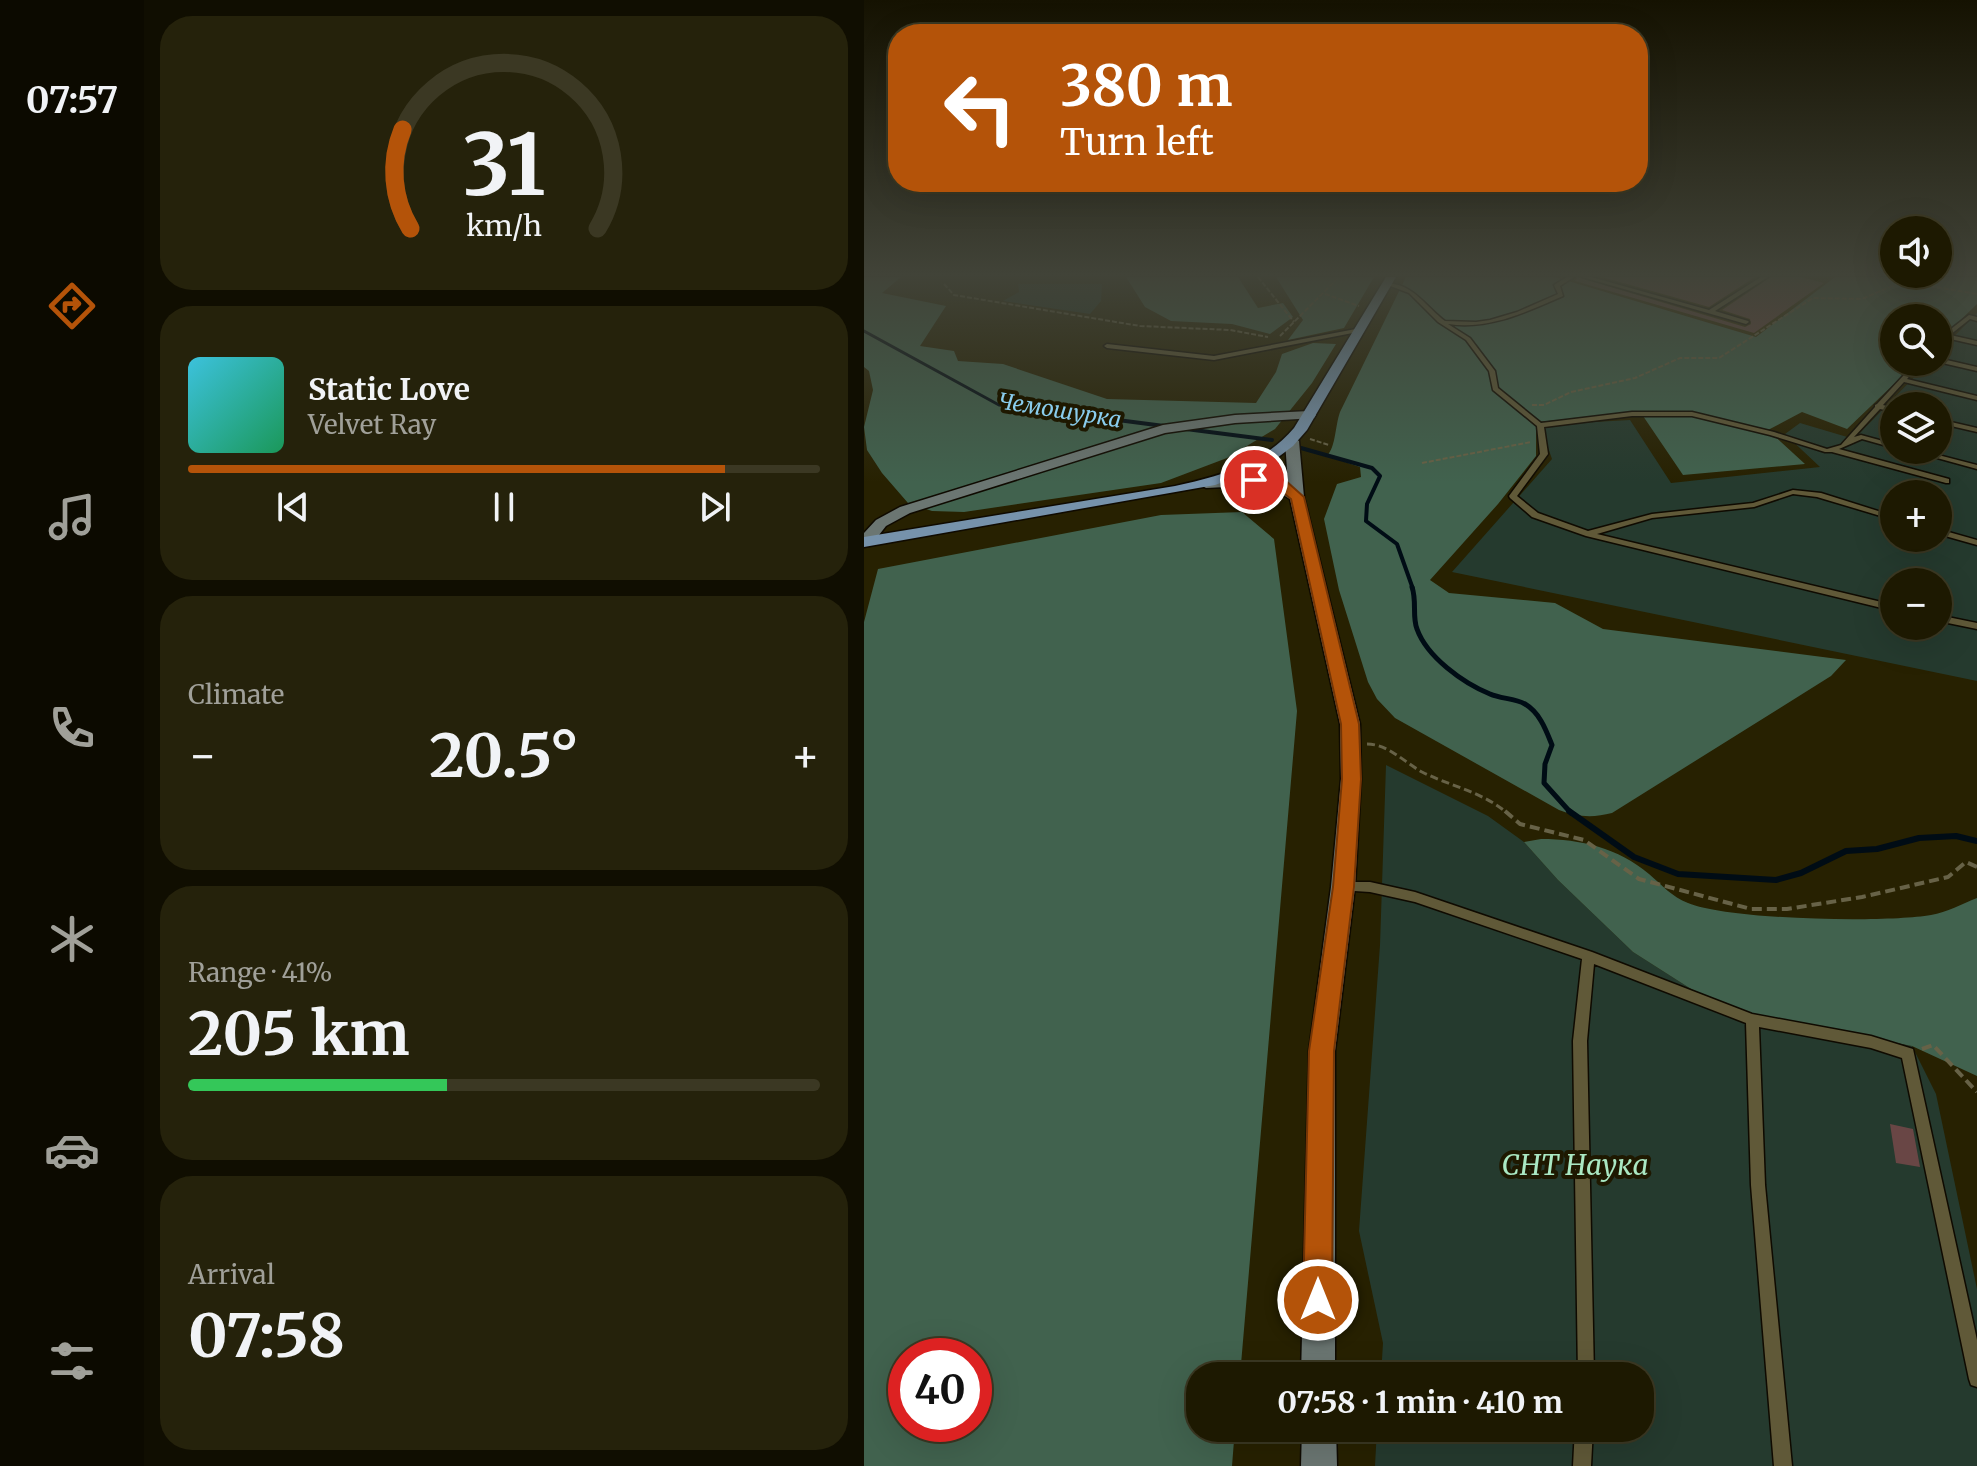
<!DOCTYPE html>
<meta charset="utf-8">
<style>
body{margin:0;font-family:Merriweather,serif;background:#25220b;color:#f1f3f6;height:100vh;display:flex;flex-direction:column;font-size:30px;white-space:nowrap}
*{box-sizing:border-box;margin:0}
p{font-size:26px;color:#a0a099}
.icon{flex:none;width:44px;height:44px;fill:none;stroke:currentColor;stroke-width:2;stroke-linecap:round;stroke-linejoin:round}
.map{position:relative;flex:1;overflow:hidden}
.drawer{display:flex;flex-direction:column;gap:16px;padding:16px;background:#100e01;width:720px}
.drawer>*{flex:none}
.top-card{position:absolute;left:24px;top:24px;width:760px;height:168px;border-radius:32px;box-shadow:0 8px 32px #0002,0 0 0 2px #3b3823;background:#b45309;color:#fff;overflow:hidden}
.buttons{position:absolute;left:1016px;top:216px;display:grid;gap:16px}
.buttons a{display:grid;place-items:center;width:72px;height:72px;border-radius:50%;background:#1d1901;box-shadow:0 8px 32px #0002,0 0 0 2px #3b3823;font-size:40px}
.speed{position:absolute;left:24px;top:1338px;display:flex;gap:16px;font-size:40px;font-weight:700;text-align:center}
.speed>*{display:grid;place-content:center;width:104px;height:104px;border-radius:50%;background:#1d1901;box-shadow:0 8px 32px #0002,0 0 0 2px #3b3823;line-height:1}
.speed .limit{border:12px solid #d22;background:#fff;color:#111}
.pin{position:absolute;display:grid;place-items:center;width:68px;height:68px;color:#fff;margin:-34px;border:4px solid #fff;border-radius:50%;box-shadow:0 2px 8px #0007}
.me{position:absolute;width:88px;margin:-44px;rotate:0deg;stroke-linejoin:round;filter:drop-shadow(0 0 6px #0008)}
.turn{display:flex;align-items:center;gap:28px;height:168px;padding:0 40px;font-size:36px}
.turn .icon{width:104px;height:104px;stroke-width:2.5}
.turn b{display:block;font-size:56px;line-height:68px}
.big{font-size:60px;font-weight:700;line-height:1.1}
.drawer .tile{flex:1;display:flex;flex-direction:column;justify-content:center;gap:12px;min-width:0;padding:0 28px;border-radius:32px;background:#25220b}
.drawer .dial{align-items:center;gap:0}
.dial svg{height:208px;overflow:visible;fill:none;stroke:#3b3823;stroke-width:7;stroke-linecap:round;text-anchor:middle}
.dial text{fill:#f1f3f6;stroke:none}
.song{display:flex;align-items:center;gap:24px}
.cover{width:96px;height:96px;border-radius:12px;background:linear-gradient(135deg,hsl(190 70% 55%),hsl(150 70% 35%))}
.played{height:8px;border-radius:4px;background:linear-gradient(90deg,#b45309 85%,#3b3823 85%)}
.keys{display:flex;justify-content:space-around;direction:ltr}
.heat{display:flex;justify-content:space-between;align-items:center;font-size:44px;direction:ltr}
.charge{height:12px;border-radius:6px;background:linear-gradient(90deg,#34c759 41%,#3b3823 0)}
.trip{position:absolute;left:322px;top:1362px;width:468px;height:80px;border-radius:32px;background:#1d1901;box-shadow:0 8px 32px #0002,0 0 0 2px #3b3823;font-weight:700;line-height:80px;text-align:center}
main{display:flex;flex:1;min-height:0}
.tab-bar{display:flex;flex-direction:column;width:144px;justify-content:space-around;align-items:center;background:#0c0a00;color:#a0a099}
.tab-bar .icon{width:56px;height:56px}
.tab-bar .on{color:#b45309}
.tab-bar b{font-size:36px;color:#f1f3f6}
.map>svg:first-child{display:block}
.built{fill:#302800}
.green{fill:#253a2e;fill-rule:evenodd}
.forest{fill:#41624e;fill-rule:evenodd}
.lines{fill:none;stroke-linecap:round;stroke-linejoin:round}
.stream-far3{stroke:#000c15;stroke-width:3}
.stream-far2{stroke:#000c15;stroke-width:4}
.stream-far1{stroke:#000c15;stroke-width:5}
.stream{stroke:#000c15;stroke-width:6}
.building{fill:#694645}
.lane-casing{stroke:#0f0a00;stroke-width:3}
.secondary-casing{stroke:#0f0a00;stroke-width:3}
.primary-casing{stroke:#0f0a00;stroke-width:3}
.path-far2{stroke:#676247;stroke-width:2;stroke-dasharray:5 2;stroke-linecap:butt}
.path-far1{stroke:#676247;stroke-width:3;stroke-dasharray:8 4;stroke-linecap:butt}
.path{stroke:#676247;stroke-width:4;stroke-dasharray:10 5;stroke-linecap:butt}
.lane{fill:#605938;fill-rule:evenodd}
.secondary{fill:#6b7672;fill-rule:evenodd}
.primary{fill:#7692ab;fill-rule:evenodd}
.route{fill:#b45309;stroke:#753606;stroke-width:2}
.labels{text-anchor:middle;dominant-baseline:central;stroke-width:8;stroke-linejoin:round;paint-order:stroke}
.far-water-label{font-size:22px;font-style:italic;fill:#8acded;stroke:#1e1800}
.near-park-label{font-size:28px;font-style:italic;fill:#aae8c3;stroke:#1e1800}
</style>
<main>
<nav class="tab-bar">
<b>07:57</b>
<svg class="icon on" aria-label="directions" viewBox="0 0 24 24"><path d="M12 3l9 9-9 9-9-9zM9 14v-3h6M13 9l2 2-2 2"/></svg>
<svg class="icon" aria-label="music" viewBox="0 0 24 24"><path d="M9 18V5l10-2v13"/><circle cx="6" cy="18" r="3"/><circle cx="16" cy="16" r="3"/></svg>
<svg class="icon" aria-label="phone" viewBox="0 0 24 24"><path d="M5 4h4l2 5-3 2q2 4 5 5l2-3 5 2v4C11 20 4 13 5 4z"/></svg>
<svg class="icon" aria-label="climate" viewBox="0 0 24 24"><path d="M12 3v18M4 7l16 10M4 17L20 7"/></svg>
<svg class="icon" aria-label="car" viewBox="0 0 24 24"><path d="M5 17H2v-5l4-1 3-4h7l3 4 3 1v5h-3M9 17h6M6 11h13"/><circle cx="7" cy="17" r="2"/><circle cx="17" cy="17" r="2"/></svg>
<svg class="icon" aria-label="filters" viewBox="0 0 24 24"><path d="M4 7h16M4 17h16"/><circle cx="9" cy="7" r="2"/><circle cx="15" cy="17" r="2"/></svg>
</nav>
<section class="drawer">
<div class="tile dial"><svg viewBox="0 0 100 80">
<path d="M14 69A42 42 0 1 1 86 69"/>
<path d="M14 69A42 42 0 0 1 11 31" stroke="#b45309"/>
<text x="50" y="56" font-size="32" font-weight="700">31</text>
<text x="50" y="72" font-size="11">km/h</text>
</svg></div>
<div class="tile">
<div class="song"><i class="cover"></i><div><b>Static Love</b><p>Velvet Ray</p></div></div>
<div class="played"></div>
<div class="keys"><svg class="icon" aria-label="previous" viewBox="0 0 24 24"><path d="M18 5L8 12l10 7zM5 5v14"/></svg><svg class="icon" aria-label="pause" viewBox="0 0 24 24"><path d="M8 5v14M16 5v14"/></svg><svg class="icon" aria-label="next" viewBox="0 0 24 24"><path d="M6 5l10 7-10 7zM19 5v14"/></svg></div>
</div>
<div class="tile"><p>Climate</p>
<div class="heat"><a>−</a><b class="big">20.5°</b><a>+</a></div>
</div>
<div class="tile"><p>Range · 41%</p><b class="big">205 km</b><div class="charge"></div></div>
<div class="tile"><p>Arrival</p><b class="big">07:58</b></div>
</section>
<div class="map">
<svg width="1113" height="1466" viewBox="0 0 1113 1466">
<rect width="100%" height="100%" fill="#272101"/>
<path class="built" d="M691,277H971L892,337Z"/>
<path class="green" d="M154,284H238L237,301L226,314L139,301L155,292Z
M1113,313V681L588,572L688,459L676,425L766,420L807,483L956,467L921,434L936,423L990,439L1065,362H1074V353ZM1030,406H1074V450H1030ZM1030,494H1074V538H1030ZM1030,582H1074V626H1030Z
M522,765L624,816L660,842L694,880L769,952L860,1010L1048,1046L1072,1094L1113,1289V1466H511L513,1428H776V1376H517L519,1343L495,1231L516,945Z"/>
<path class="forest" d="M0,277H37L18,293L82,306L56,346L90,351L94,361L139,364L243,399L392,403L412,372L418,354L449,343L472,344L448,383L411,429L363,458L297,483L100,512L68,511L44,503L18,473L3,450L0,427L9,390L5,371L0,367Z
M262,277H374L394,308L419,303L429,317L406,334L368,324L307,321L281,307Z
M412,277H510L480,328L424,340L439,320Z
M542,277H691L892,337L971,277H1113V304L1074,342V318H1030V362H1053L983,429L938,412L904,430L941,464L819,475L777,413L672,422V456L634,504L566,580L585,593L691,603L739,629L982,660L967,676L748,813C729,818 713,817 695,810L531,718L513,699L504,682L475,590L460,519L473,484L497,477L496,467L463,456C472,446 471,426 476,412Z
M378,512L410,539L433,711L376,1376H336V1428H371L368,1466H0V622L14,569L297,515ZM42,1356H110V1424H42Z
M677,839C717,839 754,848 785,874C798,885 808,897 824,903C865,920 1021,923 1067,915C1083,912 1098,904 1113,898V1076L1048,1046L860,1010L769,952L694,880L660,842Z"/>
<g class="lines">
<path class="stream-far3" d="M0,331L135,405L208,414"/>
<path class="stream-far2" d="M192,412L300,426
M322,429L408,440
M437,448L508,468L516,476L503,504L502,521L533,544L549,589"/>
<path class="stream-far1" d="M548,587C553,601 548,617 553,629C563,657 599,683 626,694C637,699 651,698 661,704C676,713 682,730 688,745L681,764L680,783L707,813"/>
<path class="stream" d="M705,811L770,857L814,874L912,880L937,873L982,851L1013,849L1055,838L1092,836L1113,841"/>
</g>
<path class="building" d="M713,277L881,327L887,324L886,319L858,310L907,277H937L960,283L890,333L711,281Z
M738,277H891L845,307Z
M1026,1124L1049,1129L1056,1167L1032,1163Z"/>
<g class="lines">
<defs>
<path id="lane" d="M703,277H710L696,286L699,296C662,312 626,330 584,324L606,338L631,371L634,388L677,423L768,412H828L910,432L963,449L977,445L1011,407V405L1013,404L1052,362H1058L1043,379L1113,396V400L1040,382L1019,405L1030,408V412L1016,409L990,437L997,435L1030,444V448L998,439L975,449L1085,479V483H1082L968,452H961L906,435L828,416H768L680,427L684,454L653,496L674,513L724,531L788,514L889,503L929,490L957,493L1030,516V520L953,497L929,494L890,507L788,518L733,534L1030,605V611L722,536L668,517L646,498L645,496L676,454L673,426L629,390L625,371L602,340L574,322L545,293L521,284C547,281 562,307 581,321L612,322L626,320L653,312L694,294L690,285Z
M718,277H727L845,310L897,277H904L851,311L884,321L885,322L882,324Z
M1105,315L1113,317V321L1106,319L1086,335L1113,341V345L1082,338L1074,344V339Z
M497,328L500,330L499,331L350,360L243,348L240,346L243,344L350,356Z
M1074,358L1113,367V371L1074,362Z
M1074,419L1113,428V432L1074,423Z
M1044,450H1055L1113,465V469Z
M1074,529L1113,540V545L1074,534Z
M1074,615L1113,623V629L1074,621Z
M479,882H506L551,892L728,952L888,1014L1007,1036L1049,1049L1113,1340V1387L1107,1385L1105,1379L1038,1058L1007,1048L895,1027L901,1185L928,1466H910L887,1185L882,1023L730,964L723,1041L730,1376H714L709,1041L718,959L551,902L506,892L475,890L473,887L475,884Z
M711,1428H729L727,1466H709Z"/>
<path id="secondary" d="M445,411L452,415L450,418L371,423L301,433L46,513L22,526L8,544L0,545V533L12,520L36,507L299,425L371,415Z
M428,437L435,441L440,497L496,724L497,779L491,887L471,1051V1376H437L445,1051L467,887L477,779L476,724L426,499L402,485L342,488L335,484C352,470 404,474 424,484L421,441Z
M438,1428H472L473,1466H437Z"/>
<path id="primary" d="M522,277H532L443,430L429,446L401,467L351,485L0,547V537L311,486C357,476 399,464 430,428Z"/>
</defs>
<use href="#lane" class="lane-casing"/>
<use href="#secondary" class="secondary-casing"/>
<use href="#primary" class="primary-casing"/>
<path class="path-far2" d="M394,277L430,322
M1011,277L1113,294
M80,284L90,295L276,326L366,330L404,337
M461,294L495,306
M416,336L475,277
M668,405H680L707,392L771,378L816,358H855L949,298L998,299L1035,283
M446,439L465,445
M558,463L667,442"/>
<path class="path-far1" d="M503,744C524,744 540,762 558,772C586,786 619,792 643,813"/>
<path class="path" d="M641,811L656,824L720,840L775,879L887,909H923L998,897L1084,877L1102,862L1113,867
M1058,1049L1069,1045L1113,1092"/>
<use href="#lane" class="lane"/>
<use href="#secondary" class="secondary"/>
<use href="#primary" class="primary"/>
</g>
<linearGradient id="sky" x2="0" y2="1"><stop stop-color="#151201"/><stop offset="0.57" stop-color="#414338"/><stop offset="1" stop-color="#414338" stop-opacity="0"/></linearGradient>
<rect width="1113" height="482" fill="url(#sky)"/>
<path class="route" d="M390,476L422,481L440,497L495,724L497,779L490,887L470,1051L468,1300L464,1310L454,1315L443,1310L439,1300L445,1051L469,887L478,779L477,724L427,499L413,488L385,483L383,480Z"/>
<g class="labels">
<g class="far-water-label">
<text transform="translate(196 410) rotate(9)">Чемошурка</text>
</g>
<g class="near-park-label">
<text x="711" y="1165">СНТ Наука</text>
</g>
</g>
</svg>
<div class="buttons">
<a><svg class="icon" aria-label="sound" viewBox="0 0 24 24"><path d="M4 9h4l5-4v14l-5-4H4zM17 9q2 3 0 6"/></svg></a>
<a><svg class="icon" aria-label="search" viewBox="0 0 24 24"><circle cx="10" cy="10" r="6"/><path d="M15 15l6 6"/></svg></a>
<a><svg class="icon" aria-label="layers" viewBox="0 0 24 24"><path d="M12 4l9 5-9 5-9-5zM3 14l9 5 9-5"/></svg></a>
<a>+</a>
<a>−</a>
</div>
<div class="speed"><div class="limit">40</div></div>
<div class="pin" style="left:390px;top:480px;background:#d93025"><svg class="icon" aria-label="arrive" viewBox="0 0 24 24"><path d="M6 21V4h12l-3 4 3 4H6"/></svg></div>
<svg class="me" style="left:454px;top:1300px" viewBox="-20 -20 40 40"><circle r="17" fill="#b45309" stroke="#fff" stroke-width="3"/><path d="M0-11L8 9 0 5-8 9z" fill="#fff"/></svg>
<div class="trip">07:58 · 1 min · 410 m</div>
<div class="top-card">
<div class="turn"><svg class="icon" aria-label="left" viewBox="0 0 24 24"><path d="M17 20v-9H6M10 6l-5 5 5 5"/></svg><div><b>380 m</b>Turn left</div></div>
</div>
</div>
</main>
